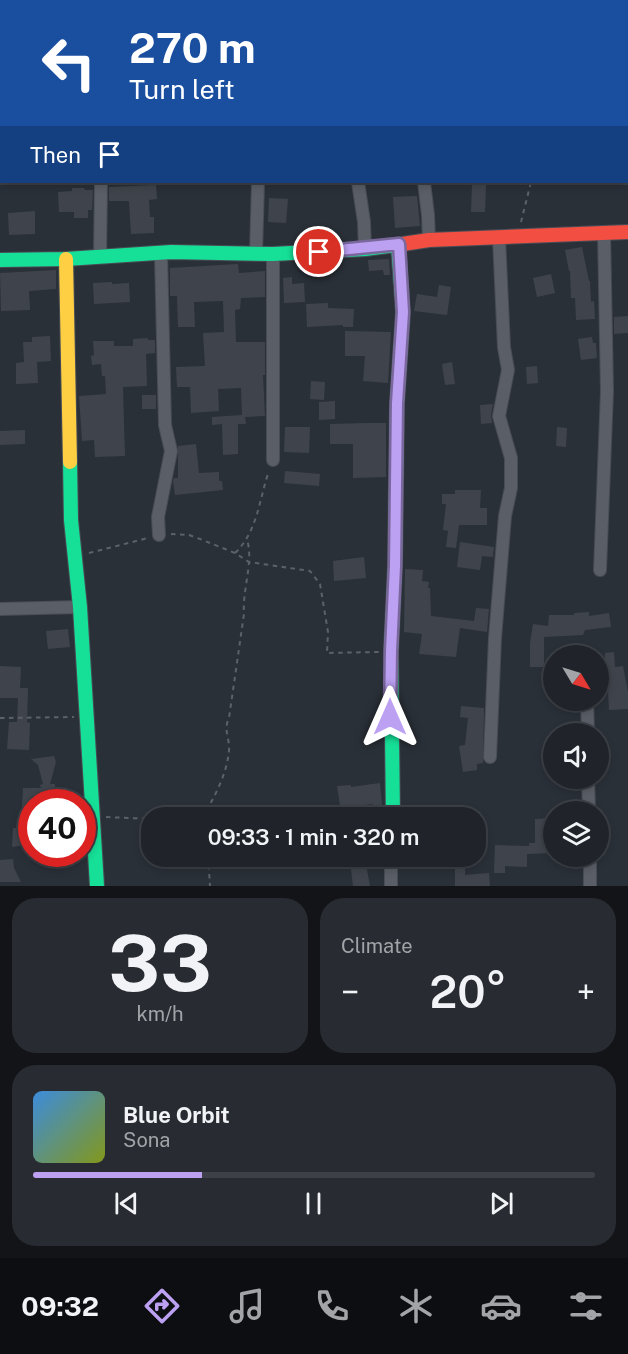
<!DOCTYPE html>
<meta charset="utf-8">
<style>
body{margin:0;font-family:"Public Sans",sans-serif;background:#282c32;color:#f1f3f6;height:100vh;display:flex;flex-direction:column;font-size:22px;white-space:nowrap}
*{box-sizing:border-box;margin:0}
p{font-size:20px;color:#a2a4a8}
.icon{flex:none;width:33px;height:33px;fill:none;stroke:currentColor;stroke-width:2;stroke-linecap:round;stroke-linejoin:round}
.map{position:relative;height:886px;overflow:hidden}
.side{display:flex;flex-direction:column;gap:12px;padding:12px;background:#121417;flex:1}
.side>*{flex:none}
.guide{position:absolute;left:0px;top:0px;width:628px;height:183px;box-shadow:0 3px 9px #0003,0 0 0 2px #3d4147;background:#1a4fa0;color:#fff;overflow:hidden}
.needle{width:39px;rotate:128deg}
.fabs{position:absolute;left:543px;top:645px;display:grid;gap:12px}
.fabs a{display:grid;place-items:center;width:66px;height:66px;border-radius:50%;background:#20242a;box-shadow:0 3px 9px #0003,0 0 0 2px #3d4147;font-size:30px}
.speed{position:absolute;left:18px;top:789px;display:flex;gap:12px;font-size:30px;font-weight:700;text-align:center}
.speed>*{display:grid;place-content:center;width:78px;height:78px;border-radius:50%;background:#20242a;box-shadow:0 3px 9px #0003,0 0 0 2px #3d4147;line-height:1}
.speed .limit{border:9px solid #d22;background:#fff;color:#111}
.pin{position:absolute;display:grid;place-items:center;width:51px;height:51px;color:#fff;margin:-26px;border:3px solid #fff;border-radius:50%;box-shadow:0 2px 6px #0007}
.me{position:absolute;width:66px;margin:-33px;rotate:0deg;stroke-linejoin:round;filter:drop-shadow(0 0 4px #0008)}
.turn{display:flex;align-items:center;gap:21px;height:126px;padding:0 30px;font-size:27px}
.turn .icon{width:78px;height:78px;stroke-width:2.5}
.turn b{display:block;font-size:42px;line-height:51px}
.then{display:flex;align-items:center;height:57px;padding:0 30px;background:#0003;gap:12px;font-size:22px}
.big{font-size:45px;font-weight:600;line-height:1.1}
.side .widget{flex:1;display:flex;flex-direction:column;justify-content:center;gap:9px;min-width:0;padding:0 21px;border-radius:24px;background:#282c32}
.side .dial{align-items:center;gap:0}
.dial b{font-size:78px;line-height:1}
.song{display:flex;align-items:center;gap:18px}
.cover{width:72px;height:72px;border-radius:9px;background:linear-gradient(135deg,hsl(210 70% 55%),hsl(70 70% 35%))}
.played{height:6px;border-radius:3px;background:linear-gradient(90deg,#bca0f2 30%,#3d4147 30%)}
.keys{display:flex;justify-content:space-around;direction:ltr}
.heat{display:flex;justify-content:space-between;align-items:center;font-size:33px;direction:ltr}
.side .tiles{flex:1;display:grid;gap:12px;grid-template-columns:1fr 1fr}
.widget:last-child{grid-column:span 2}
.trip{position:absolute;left:141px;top:807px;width:345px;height:60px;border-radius:24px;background:#20242a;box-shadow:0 3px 9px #0003,0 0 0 2px #3d4147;font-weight:600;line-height:60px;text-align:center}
.menu{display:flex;height:96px;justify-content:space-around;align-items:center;background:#0d0e11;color:#a2a4a8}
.menu .icon{width:42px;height:42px}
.menu .current{color:#bca0f2}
.menu b{font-size:27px;color:#f1f3f6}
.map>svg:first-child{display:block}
.building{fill:#3f444c}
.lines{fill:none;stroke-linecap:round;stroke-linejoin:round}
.street-casing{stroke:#484c55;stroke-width:14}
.fast-casing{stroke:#484c55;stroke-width:16}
.slow-casing{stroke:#484c55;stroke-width:16}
.jam-casing{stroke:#484c55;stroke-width:16}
.path{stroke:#5c6268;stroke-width:2;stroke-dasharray:4.5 4.5;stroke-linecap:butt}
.street{stroke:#5a5e66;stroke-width:12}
.fast{stroke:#16e098;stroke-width:14}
.slow{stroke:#ffcf43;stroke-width:14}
.jam{stroke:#f24e42;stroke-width:14}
.route-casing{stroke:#7a689d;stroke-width:15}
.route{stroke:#bca0f2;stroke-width:10}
</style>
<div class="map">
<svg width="628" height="886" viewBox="0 0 628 886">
<rect width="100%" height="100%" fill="#2a3038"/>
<path class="building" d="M156,185L157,199L149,200L150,217H154V233L131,234L129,201H109V187Z
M472,185H486L485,212H471Z
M72,188H84L85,190H93L92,210H88V218H74V212H59L58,192L72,191Z
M417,196L420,226L395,228L393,197Z
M269,198L288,199L286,223L268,222Z
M35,211V234L9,235L8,213Z
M582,247L589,281H590L591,302L594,301L595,319L576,320L575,298H571L570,271H569L565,250Z
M389,259L390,275H384L383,270L369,271L368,260Z
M238,264L239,273L265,271V297L241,298L240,309L235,310L236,342H265V375H263L265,416L245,417L246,424H238V454L223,455L222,424L212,425V417L242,415L241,388L218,389L219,411L191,413L190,387H177L176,367L205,366L203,333L224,332L223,301L194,302L195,327H178L177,296H170V268Z
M56,270V289L29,291L30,310L1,311L0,273Z
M551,274L555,293L537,297L533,278Z
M292,277V284L304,283L305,302L284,303L283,278Z
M112,282V284L129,283L130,302L94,304L93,283Z
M439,285L451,287L447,315L414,311L417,294L437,297Z
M328,303V308L354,309L353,327H343V325L307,327L306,304Z
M628,316V333L614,334V317Z
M345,331L391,332L388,383L363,381L365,356H345Z
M50,336L51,361L37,362L38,383L16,384V363L24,362L23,342H32V337Z
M592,337L593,343H596L597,358L581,360L578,339Z
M148,338V340H155V353L146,354L147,386L123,387L125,456L95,457L94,440L82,441L79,396L106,394L105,376H102L101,364L92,365L91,356L94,355L93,341H114V346H133V339Z
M452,362L455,384L445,385L442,364Z
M537,366L538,383L527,384L526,367Z
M311,381L325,382L324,400L310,399Z
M142,395H156V409H142Z
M335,401V419L319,420V402Z
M493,404L491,415L492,423L481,424L480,405Z
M367,423H386V477L353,478V444H330V424Z
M285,427H310L309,453L284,452Z
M557,427L567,428L566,447L556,446Z
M25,430V444L0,445V431Z
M196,444L199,473L219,472V481H222L223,490L175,495L173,481L174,478H178V446Z
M285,471L320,474L319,486L284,483Z
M455,490H481L480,508H487V525H459L456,548L446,547L448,531L443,530L446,504H442V494H455Z
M460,542L494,547L493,557L482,556L480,570L457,567Z
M364,557L366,578L334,581L333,561Z
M405,569L423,570L422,581L429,582L428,588H430L431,616L474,621L476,608L489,609L487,632L460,628L456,657L419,654L422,634L404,632Z
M589,612V616L609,613L611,627L585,630L583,635L544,637V667H530V643L533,624L548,626L549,615H574V613Z
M68,629L70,647L48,649L46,631Z
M614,652L615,667L623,666L628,692V709L609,710L608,691L603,692L605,653Z
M0,666L21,667L20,688H28L27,722L30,723L29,750L7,749L9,722H17L18,698H0Z
M461,706L484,708L483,763L477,764V770L463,772L459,746L465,745L468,718L460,717Z
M54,756L56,762L50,784H55V793L49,794V802H32V807H22L23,788H41L40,785L43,784L38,765L31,759Z
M380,783L382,805L373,806V804L355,806L357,818H342L337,786L351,785V787Z
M554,818V853L527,854V867L505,866V873H494L495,845L529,846V843H535V819Z
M32,823V844L12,847L13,828H21V824Z
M455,856H465V875L489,873L490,886H455Z
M13,859L14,868L21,882H0V860Z
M365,859L370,886H353L350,861Z"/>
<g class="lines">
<defs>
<path id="street" d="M91,0V2
M236,0L237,2
M354,0V2
M412,0V2
M515,0V2
M358,182L364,222L365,249
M424,182L428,215L429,240
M256,254L258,182
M100,256L101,182
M273,460V254
M159,535L158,517L171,451L165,425L161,254
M600,570L607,391L604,232
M0,609L80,607
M587,700L588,734
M490,757L495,638L505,516L511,488V458L499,416L508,370L504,347L499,238
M588,778L589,812
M590,856V886
M391,886V856"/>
<path id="fast" d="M0,260L66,259L171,252L273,254L365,249L396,245
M70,462L71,520L80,607L97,886
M393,818L391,651L395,566L397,403L403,312L398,245"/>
<path id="slow" d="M66,259L70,462"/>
<path id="jam" d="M396,245L429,240L628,232"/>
</defs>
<use href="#street" class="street-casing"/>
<use href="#fast" class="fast-casing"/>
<use href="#slow" class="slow-casing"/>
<use href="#jam" class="jam-casing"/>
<path class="path" d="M521,222L531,182
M171,534L189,535L200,539L235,553L249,562L310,571L320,584L328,632L327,653L379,652
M89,553L148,538
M235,553C258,531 259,499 269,471
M0,718L74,717
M106,817L152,819
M201,818C214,800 227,773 229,751C230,738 223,730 229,718L244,614C242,591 254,560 247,540
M208,856L210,886"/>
<use href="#street" class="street"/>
<use href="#fast" class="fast"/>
<use href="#slow" class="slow"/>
<use href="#jam" class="jam"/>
</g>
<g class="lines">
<defs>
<path id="route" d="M319,252L399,244L403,312L397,403L395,566L391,651L390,717"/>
</defs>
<use href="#route" class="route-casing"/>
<use href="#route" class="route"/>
</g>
</svg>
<div class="fabs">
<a><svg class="needle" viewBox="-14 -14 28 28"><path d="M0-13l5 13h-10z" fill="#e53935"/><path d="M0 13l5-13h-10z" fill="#a2a4a8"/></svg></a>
<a><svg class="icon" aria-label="sound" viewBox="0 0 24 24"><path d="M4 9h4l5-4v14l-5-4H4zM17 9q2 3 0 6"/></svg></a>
<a><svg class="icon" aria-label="layers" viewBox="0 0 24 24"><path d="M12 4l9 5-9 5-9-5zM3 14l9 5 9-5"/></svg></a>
</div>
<div class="speed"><div class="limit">40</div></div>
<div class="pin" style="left:319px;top:252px;background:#d93025"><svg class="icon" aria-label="arrive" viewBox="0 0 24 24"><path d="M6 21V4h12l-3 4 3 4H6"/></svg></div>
<svg class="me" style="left:390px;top:717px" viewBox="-20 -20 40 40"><path d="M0-17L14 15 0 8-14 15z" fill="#bca0f2" stroke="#fff" stroke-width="4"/></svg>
<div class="trip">09:33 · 1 min · 320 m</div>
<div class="guide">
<div class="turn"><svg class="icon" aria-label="left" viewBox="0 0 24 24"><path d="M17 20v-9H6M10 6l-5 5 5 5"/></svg><div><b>270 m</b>Turn left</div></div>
<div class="then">Then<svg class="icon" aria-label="arrive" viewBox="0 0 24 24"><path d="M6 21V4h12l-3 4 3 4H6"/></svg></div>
</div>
</div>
<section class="side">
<div class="tiles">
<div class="widget dial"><b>33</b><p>km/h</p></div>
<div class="widget"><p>Climate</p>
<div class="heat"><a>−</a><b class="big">20°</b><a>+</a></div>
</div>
<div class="widget">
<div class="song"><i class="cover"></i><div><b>Blue Orbit</b><p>Sona</p></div></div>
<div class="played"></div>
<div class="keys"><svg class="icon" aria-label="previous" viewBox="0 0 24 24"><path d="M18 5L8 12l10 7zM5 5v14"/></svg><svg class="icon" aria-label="pause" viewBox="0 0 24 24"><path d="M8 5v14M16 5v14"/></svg><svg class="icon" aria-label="next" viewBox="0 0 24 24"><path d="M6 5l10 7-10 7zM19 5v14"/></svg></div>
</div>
</div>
</section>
<nav class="menu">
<b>09:32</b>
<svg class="icon current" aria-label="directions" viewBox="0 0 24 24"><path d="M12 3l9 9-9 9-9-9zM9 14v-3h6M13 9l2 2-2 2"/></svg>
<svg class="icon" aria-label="music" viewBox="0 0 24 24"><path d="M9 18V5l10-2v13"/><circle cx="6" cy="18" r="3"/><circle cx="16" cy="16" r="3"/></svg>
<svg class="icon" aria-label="phone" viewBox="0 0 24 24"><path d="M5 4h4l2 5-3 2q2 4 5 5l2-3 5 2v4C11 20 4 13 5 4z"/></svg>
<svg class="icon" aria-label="climate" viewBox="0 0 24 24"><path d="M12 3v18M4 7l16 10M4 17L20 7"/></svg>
<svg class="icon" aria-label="car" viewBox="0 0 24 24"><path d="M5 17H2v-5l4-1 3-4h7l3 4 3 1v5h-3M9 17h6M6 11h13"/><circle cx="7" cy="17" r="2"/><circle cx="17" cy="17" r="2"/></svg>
<svg class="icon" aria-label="filters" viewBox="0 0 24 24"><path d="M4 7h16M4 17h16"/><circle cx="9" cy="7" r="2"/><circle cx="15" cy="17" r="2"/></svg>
</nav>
